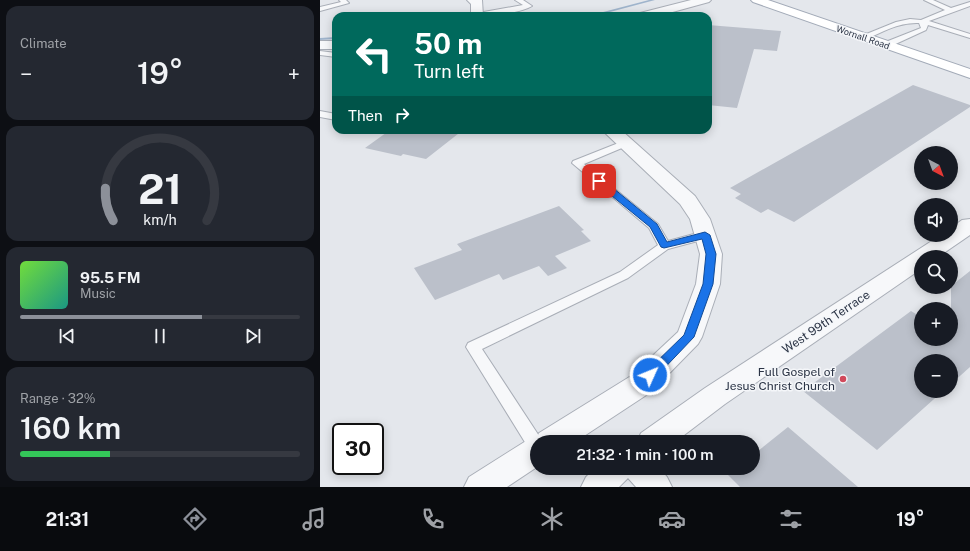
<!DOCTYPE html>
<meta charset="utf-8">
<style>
body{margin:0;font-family:"Public Sans",sans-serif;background:#242831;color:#f1f3f6;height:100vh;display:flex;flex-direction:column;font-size:15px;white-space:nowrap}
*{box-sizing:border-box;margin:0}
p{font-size:13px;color:#9ea1a6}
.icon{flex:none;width:22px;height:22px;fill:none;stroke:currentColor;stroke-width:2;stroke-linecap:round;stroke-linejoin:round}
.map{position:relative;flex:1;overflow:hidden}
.sheet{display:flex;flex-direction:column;gap:6px;padding:6px;background:#0d0f14;width:320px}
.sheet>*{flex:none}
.hud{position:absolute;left:12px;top:12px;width:380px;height:122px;border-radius:12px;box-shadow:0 2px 10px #0003;background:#00695c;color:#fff;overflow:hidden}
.needle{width:26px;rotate:139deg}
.controls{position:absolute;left:594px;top:146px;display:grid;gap:8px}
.controls a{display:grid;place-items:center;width:44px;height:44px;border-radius:50%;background:#171b24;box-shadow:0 2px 10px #0003;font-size:20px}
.speed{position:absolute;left:12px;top:423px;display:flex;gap:8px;font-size:20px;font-weight:700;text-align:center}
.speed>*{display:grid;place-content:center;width:52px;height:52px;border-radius:50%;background:#171b24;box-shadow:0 2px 10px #0003;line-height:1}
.speed .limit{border:2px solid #111;border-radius:6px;background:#fff;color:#111}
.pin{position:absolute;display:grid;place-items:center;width:34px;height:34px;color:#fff;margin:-17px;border-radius:8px;box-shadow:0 2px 6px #0006}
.me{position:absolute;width:44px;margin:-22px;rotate:46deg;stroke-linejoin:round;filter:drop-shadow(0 0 3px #0008)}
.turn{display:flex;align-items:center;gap:14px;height:84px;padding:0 16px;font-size:18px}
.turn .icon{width:52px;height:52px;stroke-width:2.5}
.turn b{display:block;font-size:28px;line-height:34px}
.then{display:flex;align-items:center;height:38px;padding:0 16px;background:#0003;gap:8px;font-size:15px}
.big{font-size:30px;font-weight:600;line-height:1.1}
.sheet .tile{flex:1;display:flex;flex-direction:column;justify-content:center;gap:6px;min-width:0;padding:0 14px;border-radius:12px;background:#242831}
.sheet .dial{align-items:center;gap:0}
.dial svg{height:104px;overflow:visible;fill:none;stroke:#363941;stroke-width:7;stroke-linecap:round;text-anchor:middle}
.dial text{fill:#f1f3f6;stroke:none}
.song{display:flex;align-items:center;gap:12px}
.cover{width:48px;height:48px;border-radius:6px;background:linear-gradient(135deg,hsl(100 70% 55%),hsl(170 70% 35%))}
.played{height:4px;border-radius:2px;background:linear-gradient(90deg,#8c9099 65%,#363941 65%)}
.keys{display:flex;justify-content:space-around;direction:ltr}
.heat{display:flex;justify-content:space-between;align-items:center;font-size:22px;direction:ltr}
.charge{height:6px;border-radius:3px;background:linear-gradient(90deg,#34c759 32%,#363941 0)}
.trip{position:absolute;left:210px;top:435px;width:230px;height:40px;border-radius:20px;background:#171b24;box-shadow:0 2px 10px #0003;font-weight:600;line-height:40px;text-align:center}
.tabs{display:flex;height:64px;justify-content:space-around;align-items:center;background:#090b0e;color:#9ea1a6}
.tabs .icon{width:28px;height:28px}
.tabs .active{color:#8c9099}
.tabs b{font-size:18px;color:#f1f3f6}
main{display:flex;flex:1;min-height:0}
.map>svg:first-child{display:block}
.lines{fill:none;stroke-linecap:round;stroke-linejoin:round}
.stream{fill:#9fb4cc;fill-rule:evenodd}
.building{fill:#bbc0ca}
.lane-casing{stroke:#a9aeb7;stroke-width:2}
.street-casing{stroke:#a9aeb7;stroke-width:2}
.primary-casing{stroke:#a3abb8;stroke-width:2}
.lane{fill:#f7f8fa;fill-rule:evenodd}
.street{fill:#f7f8fa;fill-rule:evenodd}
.primary{fill:#fff;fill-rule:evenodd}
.route{fill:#1a73e8;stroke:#114b97}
.poi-dot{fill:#d1495b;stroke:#f4f6f9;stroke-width:1.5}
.labels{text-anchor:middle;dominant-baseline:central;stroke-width:3;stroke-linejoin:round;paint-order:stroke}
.far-street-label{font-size:9px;fill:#2b3445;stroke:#f4f6f9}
.near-street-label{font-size:12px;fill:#2b3445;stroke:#f4f6f9}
.near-poi-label{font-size:12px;fill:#2b3445;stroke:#f4f6f9;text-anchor:end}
</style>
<main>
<section class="sheet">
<div class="tile"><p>Climate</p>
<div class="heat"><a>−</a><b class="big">19°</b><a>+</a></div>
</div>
<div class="tile dial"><svg viewBox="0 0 100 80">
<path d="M14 69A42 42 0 1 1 86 69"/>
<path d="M14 69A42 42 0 0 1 8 44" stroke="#8c9099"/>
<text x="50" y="56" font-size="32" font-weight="700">21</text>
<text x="50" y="72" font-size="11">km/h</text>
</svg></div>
<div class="tile">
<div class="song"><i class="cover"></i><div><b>95.5 FM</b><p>Music</p></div></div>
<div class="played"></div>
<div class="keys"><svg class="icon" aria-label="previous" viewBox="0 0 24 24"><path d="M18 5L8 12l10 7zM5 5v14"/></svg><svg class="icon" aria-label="pause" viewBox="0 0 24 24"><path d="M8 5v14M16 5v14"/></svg><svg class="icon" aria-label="next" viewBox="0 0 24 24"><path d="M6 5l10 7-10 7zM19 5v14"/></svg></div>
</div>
<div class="tile"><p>Range · 32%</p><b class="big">160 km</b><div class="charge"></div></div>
</section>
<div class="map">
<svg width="650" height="487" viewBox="0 0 650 487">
<rect width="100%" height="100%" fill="#e4e7ec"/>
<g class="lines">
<path class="stream" d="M329,0H335L275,16H268Z
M16,37V39L0,40V38Z"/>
</g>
<path class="building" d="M388,25L461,31L457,51L434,49L417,108L388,105Z
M593,85L650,105V107L474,222L448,209L441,213L415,198L421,194L410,188Z
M70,130H143L106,159L83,154L81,156L45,148Z
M239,206L264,230L261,231L271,241L235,256L247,268L228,276L219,266L183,280L179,274L115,300L94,268L142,250L137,244Z
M650,271V367L631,384V361H601V391H623L557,450L483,391L591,311L601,317V339H631V286Z
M468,427L538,487H420L401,468H433V455Z"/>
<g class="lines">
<defs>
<path id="lane" d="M19,0H26L29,3L0,11V7L21,2Z
M195,0H203L212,6C203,12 165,19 155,15L158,13L203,5Z
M604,0H613L631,8L650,2V6L609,21L650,34V38L608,25L606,30L569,47H563V43L601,28L599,23C579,22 563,32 546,39H540L539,37L576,22L590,19L601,20L625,10Z
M0,51L16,53V57L0,55Z
M0,111L16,114V120L0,117Z
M306,140L311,143L309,145L264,164L338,224L348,241L385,231L389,232L391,235L389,238L348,249L308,278L162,349L223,442H217V454L211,452L146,347L148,343L300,272L338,245L329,228L252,163L253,161Z"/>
<path id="street" d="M147,0H162L163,16H151V4Z
M371,0H391L389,2L338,16H318L320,13Z
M0,41H16V49H0Z
M282,130H301L375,196L390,219L402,254L400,284L382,337L378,344L331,392L255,442H217V467L187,487H144L149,477L206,441L217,437L219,433L311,376L358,332L376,284L380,254L370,219L360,204Z
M650,219V235L618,257H601V269L405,404L355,442H317L321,433L385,388L621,235H631V228L642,220Z
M275,468H339L347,477L352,487H316L308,478L299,487H261L266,477Z"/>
<path id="primary" d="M431,0H448L650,69V78L433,2Z"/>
</defs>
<use href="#lane" class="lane-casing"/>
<use href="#street" class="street-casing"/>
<use href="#primary" class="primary-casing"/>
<use href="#lane" class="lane"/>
<use href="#street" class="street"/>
<use href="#primary" class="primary"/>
</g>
<path class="route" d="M279,178L282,179L337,224L347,242L385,232L390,235L396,254L393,284L374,337L335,378L330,379L326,378L325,375L326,372L364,335L383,284L386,254L382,239L344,248L341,247L330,227L276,183L275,181Z"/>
<circle class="poi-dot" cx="523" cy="379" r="4"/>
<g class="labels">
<g class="far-street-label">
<text transform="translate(543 37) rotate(19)">Wornall Road</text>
</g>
<g class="near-street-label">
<text transform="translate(506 322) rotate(-34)">West 99th Terrace</text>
</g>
<g class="near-poi-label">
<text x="515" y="372">Full Gospel of<tspan x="515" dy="14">Jesus Christ Church</tspan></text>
</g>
</g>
</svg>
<div class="controls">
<a><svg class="needle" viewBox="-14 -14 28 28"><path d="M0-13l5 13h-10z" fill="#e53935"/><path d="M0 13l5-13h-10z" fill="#9ea1a6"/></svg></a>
<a><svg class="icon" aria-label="sound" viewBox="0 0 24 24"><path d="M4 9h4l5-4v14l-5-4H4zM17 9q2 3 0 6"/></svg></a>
<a><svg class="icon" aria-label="search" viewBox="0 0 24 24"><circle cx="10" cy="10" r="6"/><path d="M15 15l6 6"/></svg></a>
<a>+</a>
<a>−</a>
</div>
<div class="speed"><div class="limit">30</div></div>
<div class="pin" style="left:279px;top:181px;background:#d93025"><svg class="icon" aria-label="arrive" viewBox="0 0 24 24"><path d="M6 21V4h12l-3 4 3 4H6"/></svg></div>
<svg class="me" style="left:330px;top:375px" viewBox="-20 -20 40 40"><circle r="17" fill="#1a73e8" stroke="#fff" stroke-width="3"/><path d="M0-11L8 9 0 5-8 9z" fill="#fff"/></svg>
<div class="trip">21:32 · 1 min · 100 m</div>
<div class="hud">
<div class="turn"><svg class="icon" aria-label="left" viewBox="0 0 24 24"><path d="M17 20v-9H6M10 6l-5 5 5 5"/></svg><div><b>50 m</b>Turn left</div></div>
<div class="then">Then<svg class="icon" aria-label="right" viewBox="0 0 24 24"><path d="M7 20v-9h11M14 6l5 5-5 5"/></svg></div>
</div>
</div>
</main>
<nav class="tabs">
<b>21:31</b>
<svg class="icon active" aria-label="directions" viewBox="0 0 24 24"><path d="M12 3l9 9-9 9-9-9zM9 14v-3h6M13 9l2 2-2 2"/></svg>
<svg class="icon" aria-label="music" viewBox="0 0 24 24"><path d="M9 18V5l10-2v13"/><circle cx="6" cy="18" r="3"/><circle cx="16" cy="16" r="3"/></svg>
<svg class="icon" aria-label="phone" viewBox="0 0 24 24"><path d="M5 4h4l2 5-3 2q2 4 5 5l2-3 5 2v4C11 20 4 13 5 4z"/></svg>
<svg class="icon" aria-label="climate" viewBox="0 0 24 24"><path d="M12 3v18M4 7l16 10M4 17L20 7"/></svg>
<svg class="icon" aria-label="car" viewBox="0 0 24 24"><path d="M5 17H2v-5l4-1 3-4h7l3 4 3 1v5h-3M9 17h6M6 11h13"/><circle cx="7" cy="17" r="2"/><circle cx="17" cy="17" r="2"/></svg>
<svg class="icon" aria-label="filters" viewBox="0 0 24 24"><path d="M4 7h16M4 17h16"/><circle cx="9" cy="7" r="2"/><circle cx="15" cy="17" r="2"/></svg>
<b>19°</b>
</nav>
